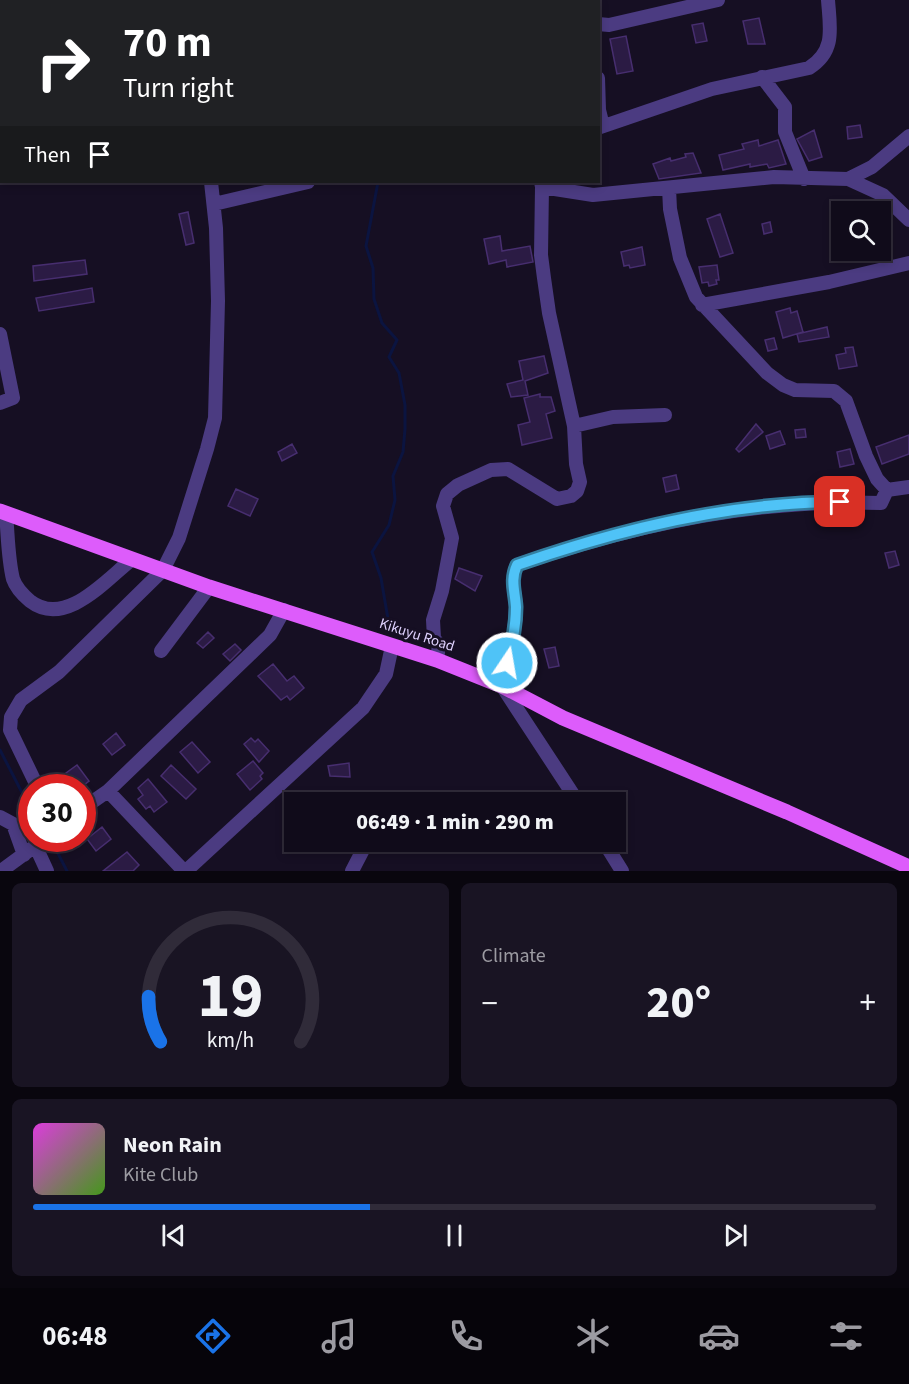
<!DOCTYPE html>
<meta charset="utf-8">
<style>
body{margin:0;font-family:"Source Sans 3",sans-serif;background:#191423;color:#f1f3f6;height:100vh;display:flex;flex-direction:column;font-size:22px;white-space:nowrap}
*{box-sizing:border-box;margin:0}
p{font-size:20px;color:#9c9ba2}
.icon{flex:none;width:33px;height:33px;fill:none;stroke:currentColor;stroke-width:2;stroke-linecap:round;stroke-linejoin:round}
.map{position:relative;height:871px;overflow:hidden}
.sheet{display:flex;flex-direction:column;gap:12px;padding:12px;background:#09060e;flex:1}
.sheet>*{flex:none}
.hud{position:absolute;left:0px;top:0px;width:600px;height:183px;box-shadow:0 3px 9px #0003,0 0 0 2px #302b39;background:#202124;color:#fff;overflow:hidden}
.fabs{position:absolute;left:831px;top:201px;display:grid;gap:12px}
.fabs a{display:grid;place-items:center;width:60px;height:60px;border-radius:0px;background:#100b1a;box-shadow:0 3px 9px #0003,0 0 0 2px #302b39;font-size:30px}
.speed{position:absolute;left:18px;top:774px;display:flex;gap:12px;font-size:30px;font-weight:700;text-align:center}
.speed>*{display:grid;place-content:center;width:78px;height:78px;border-radius:50%;background:#100b1a;box-shadow:0 3px 9px #0003,0 0 0 2px #302b39;line-height:1}
.speed .limit{border:9px solid #d22;background:#fff;color:#111}
.pin{position:absolute;display:grid;place-items:center;width:51px;height:51px;color:#fff;margin:-26px;border-radius:12px;box-shadow:0 3px 9px #0006}
.me{position:absolute;width:66px;margin:-33px;rotate:12deg;stroke-linejoin:round;filter:drop-shadow(0 0 4px #0008)}
.turn{display:flex;align-items:center;gap:21px;height:126px;padding:0 24px;font-size:27px}
.turn .icon{width:78px;height:78px;stroke-width:2.5}
.turn b{display:block;font-size:42px;line-height:51px}
.then{display:flex;align-items:center;height:57px;padding:0 24px;background:#0003;gap:12px;font-size:22px}
.big{font-size:45px;font-weight:800;line-height:1.1}
.sheet .tile{flex:1;display:flex;flex-direction:column;justify-content:center;gap:9px;min-width:0;padding:0 21px;border-radius:9px;background:#191423}
.sheet .dial{align-items:center;gap:0}
.dial svg{height:156px;overflow:visible;fill:none;stroke:#302b39;stroke-width:7;stroke-linecap:round;text-anchor:middle}
.dial text{fill:#f1f3f6;stroke:none}
.song{display:flex;align-items:center;gap:18px}
.cover{width:72px;height:72px;border-radius:9px;background:linear-gradient(135deg,hsl(300 70% 55%),hsl(100 70% 35%))}
.played{height:6px;border-radius:3px;background:linear-gradient(90deg,#1a73e8 40%,#302b39 40%)}
.keys{display:flex;justify-content:space-around;direction:ltr}
.heat{display:flex;justify-content:space-between;align-items:center;font-size:33px;direction:ltr}
.sheet .tiles{flex:1;display:grid;gap:12px;grid-template-columns:1fr 1fr}
.tile:last-child{grid-column:span 2}
.trip{position:absolute;left:284px;top:792px;width:342px;height:60px;border-radius:0px;background:#100b1a;box-shadow:0 3px 9px #0003,0 0 0 2px #302b39;font-weight:800;line-height:60px;text-align:center}
.menu{display:flex;height:96px;justify-content:space-around;align-items:center;background:#06040a;color:#9c9ba2}
.menu .icon{width:42px;height:42px}
.menu .current{color:#1a73e8}
.menu b{font-size:27px;color:#f1f3f6}
.map>svg:first-child{display:block}
.lines{fill:none;stroke-linecap:round;stroke-linejoin:round}
.stream{stroke:#0b1440;stroke-width:3}
.building{fill:#2b1b44;stroke:#472e6f;stroke-width:1.5}
.minor{stroke:#4b3b81;stroke-width:14}
.major{stroke:#dd5cfb;stroke-width:15}
.route-casing{stroke:#337fa1;stroke-width:15}
.route{stroke:#4fc3f7;stroke-width:10}
.labels{text-anchor:middle;dominant-baseline:central;stroke-width:6;stroke-linejoin:round;paint-order:stroke}
.street-label{font-size:15px;fill:#dfd2fe;stroke:#160f23}
</style>
<div class="map">
<svg width="909" height="871" viewBox="0 0 909 871">
<rect width="100%" height="100%" fill="#160f23"/>
<g class="lines">
<path class="stream" d="M314,2V0
M378,182L366,246L373,268L374,299L382,323L397,340L389,357L399,373L405,405V429L403,452L393,476L395,500L389,525L372,552L381,578L389,625
M0,750L32,812
M50,838L67,871"/>
</g>
<path class="building" d="M759,18L765,44H748L743,21Z
M703,23L707,41L696,43L692,25Z
M626,36L633,71L617,74L610,39Z
M860,125L862,137L848,139L847,127Z
M814,130L822,157L809,161L797,139Z
M758,140L759,146L778,140L786,164L769,168L767,164L750,167V164L723,170L719,155L744,149L742,144Z
M693,153L701,173L659,179L653,164L670,158L671,161L686,157L685,154Z
M188,212L194,243L186,245L179,214Z
M720,214L733,253L720,257L707,219Z
M770,222L772,232L764,234L762,224Z
M500,236L502,251L530,246L533,262L507,267L506,260L489,264L484,239Z
M642,247L645,265L630,268L629,265L624,266L621,252Z
M85,260L87,274L34,281L33,266Z
M717,265L719,280H716L717,284L709,286L708,282L702,283L699,267Z
M92,288L94,302L39,311L36,298Z
M790,308L791,313L797,311L803,332L783,338L776,312Z
M827,327L829,337L799,342L797,334Z
M774,338L777,349L768,351L765,340Z
M853,347L857,366L839,369L836,355L846,353L845,348Z
M544,356L548,373L525,381L528,395L511,397L507,384L523,380L519,361Z
M540,394V397H551L555,411L546,414L552,438L522,445L518,425L530,422L524,398Z
M756,424L763,432L739,452L736,449Z
M805,429L806,437L796,438L795,430Z
M780,431L785,444L770,449L766,436Z
M909,435V454L882,464L876,447Z
M292,444L297,453L282,461L278,452Z
M850,449L854,464L840,467L837,452Z
M676,475L679,489L666,492L663,478Z
M236,489L258,499L250,516L228,506Z
M895,551L899,565L889,568L885,553Z
M459,568L482,576L475,591L455,579Z
M208,632L214,638L203,648L197,643Z
M235,644L241,650L230,661L223,654Z
M555,647L559,666L549,668L544,649Z
M273,664L287,681L294,676L304,688L290,700L287,696L281,700L258,676Z
M116,733L125,745L112,755L103,744Z
M251,738L255,742L258,739L269,751L259,762L244,744Z
M192,742L210,762L198,773L180,752Z
M253,761L263,773L260,776L262,779L250,790L237,774Z
M349,763L350,777L330,776L328,766Z
M77,765L89,781L80,788H71L62,776Z
M171,765L196,789L186,799L161,776Z
M148,779L167,802L154,812L150,806L146,809L138,799L143,795L138,788Z
M102,827L111,839L96,851L87,839Z
M127,852L139,865L133,871H103Z"/>
<g class="lines">
<path class="minor" d="M3,0V2
M159,0V2
M560,0V2
M598,24L609,25L718,0
M0,35L2,36
M762,77L785,107V132L804,179
M598,78L599,110L603,126
M0,110H2
M598,128L712,89L809,68C836,51 830,28 828,0
M848,179L883,195L909,220
M541,182L542,187L593,195L774,177L848,179L872,167L909,136
M669,188L670,209L680,258L696,297L767,373L783,385L795,390L834,391L846,401L866,456L877,479L887,490
M214,204L308,182
M702,305L829,282L909,263
M0,334L13,398L0,403
M574,426L613,417L665,415
M6,514C8,535 8,559 13,579C16,588 23,595 30,601C65,628 105,581 131,560
M161,651L209,587
M437,660L439,645L434,638L433,620L442,591L452,538L443,506L447,494L458,485L491,470L508,469L557,499L571,496L577,491L580,482L576,464L574,426L549,313L544,278L541,255L542,187
M38,788L10,730L11,717L21,700L59,672L163,570L179,538L207,449L215,418L218,301L216,228L211,182
M108,791L184,871
M578,802L502,686C508,660 516,633 516,606C515,591 510,580 517,565C633,525 756,498 881,503L887,490L909,487
M82,809L108,791L270,635L284,610
M0,817L13,824L24,855
M604,842L622,871
M36,847L47,871
M1,871L46,838
M186,871L363,708L386,674L392,646
M352,871L367,842"/>
<path class="major" d="M0,511L209,587L437,660L502,686L563,718L787,812L909,867"/>
</g>
<g class="lines">
<defs>
<path id="route" d="M507,663C512,645 516,626 516,607C515,591 510,580 517,565C620,529 730,502 840,502"/>
</defs>
<use href="#route" class="route-casing"/>
<use href="#route" class="route"/>
</g>
<g class="labels">
<g class="street-label">
<text transform="translate(417 635) rotate(18)">Kikuyu Road</text>
</g>
</g>
</svg>
<div class="fabs">
<a><svg class="icon" aria-label="search" viewBox="0 0 24 24"><circle cx="10" cy="10" r="6"/><path d="M15 15l6 6"/></svg></a>
</div>
<div class="speed"><div class="limit">30</div></div>
<div class="pin" style="left:840px;top:502px;background:#d93025"><svg class="icon" aria-label="arrive" viewBox="0 0 24 24"><path d="M6 21V4h12l-3 4 3 4H6"/></svg></div>
<svg class="me" style="left:507px;top:663px" viewBox="-20 -20 40 40"><circle r="17" fill="#4fc3f7" stroke="#fff" stroke-width="3"/><path d="M0-11L8 9 0 5-8 9z" fill="#fff"/></svg>
<div class="trip">06:49 · 1 min · 290 m</div>
<div class="hud">
<div class="turn"><svg class="icon" aria-label="right" viewBox="0 0 24 24"><path d="M7 20v-9h11M14 6l5 5-5 5"/></svg><div><b>70 m</b>Turn right</div></div>
<div class="then">Then<svg class="icon" aria-label="arrive" viewBox="0 0 24 24"><path d="M6 21V4h12l-3 4 3 4H6"/></svg></div>
</div>
</div>
<section class="sheet">
<div class="tiles">
<div class="tile dial"><svg viewBox="0 0 100 80">
<path d="M14 69A42 42 0 1 1 86 69"/>
<path d="M14 69A42 42 0 0 1 8 46" stroke="#1a73e8"/>
<text x="50" y="56" font-size="32" font-weight="700">19</text>
<text x="50" y="72" font-size="11">km/h</text>
</svg></div>
<div class="tile"><p>Climate</p>
<div class="heat"><a>−</a><b class="big">20°</b><a>+</a></div>
</div>
<div class="tile">
<div class="song"><i class="cover"></i><div><b>Neon Rain</b><p>Kite Club</p></div></div>
<div class="played"></div>
<div class="keys"><svg class="icon" aria-label="previous" viewBox="0 0 24 24"><path d="M18 5L8 12l10 7zM5 5v14"/></svg><svg class="icon" aria-label="pause" viewBox="0 0 24 24"><path d="M8 5v14M16 5v14"/></svg><svg class="icon" aria-label="next" viewBox="0 0 24 24"><path d="M6 5l10 7-10 7zM19 5v14"/></svg></div>
</div>
</div>
</section>
<nav class="menu">
<b>06:48</b>
<svg class="icon current" aria-label="directions" viewBox="0 0 24 24"><path d="M12 3l9 9-9 9-9-9zM9 14v-3h6M13 9l2 2-2 2"/></svg>
<svg class="icon" aria-label="music" viewBox="0 0 24 24"><path d="M9 18V5l10-2v13"/><circle cx="6" cy="18" r="3"/><circle cx="16" cy="16" r="3"/></svg>
<svg class="icon" aria-label="phone" viewBox="0 0 24 24"><path d="M5 4h4l2 5-3 2q2 4 5 5l2-3 5 2v4C11 20 4 13 5 4z"/></svg>
<svg class="icon" aria-label="climate" viewBox="0 0 24 24"><path d="M12 3v18M4 7l16 10M4 17L20 7"/></svg>
<svg class="icon" aria-label="car" viewBox="0 0 24 24"><path d="M5 17H2v-5l4-1 3-4h7l3 4 3 1v5h-3M9 17h6M6 11h13"/><circle cx="7" cy="17" r="2"/><circle cx="17" cy="17" r="2"/></svg>
<svg class="icon" aria-label="filters" viewBox="0 0 24 24"><path d="M4 7h16M4 17h16"/><circle cx="9" cy="7" r="2"/><circle cx="15" cy="17" r="2"/></svg>
</nav>
